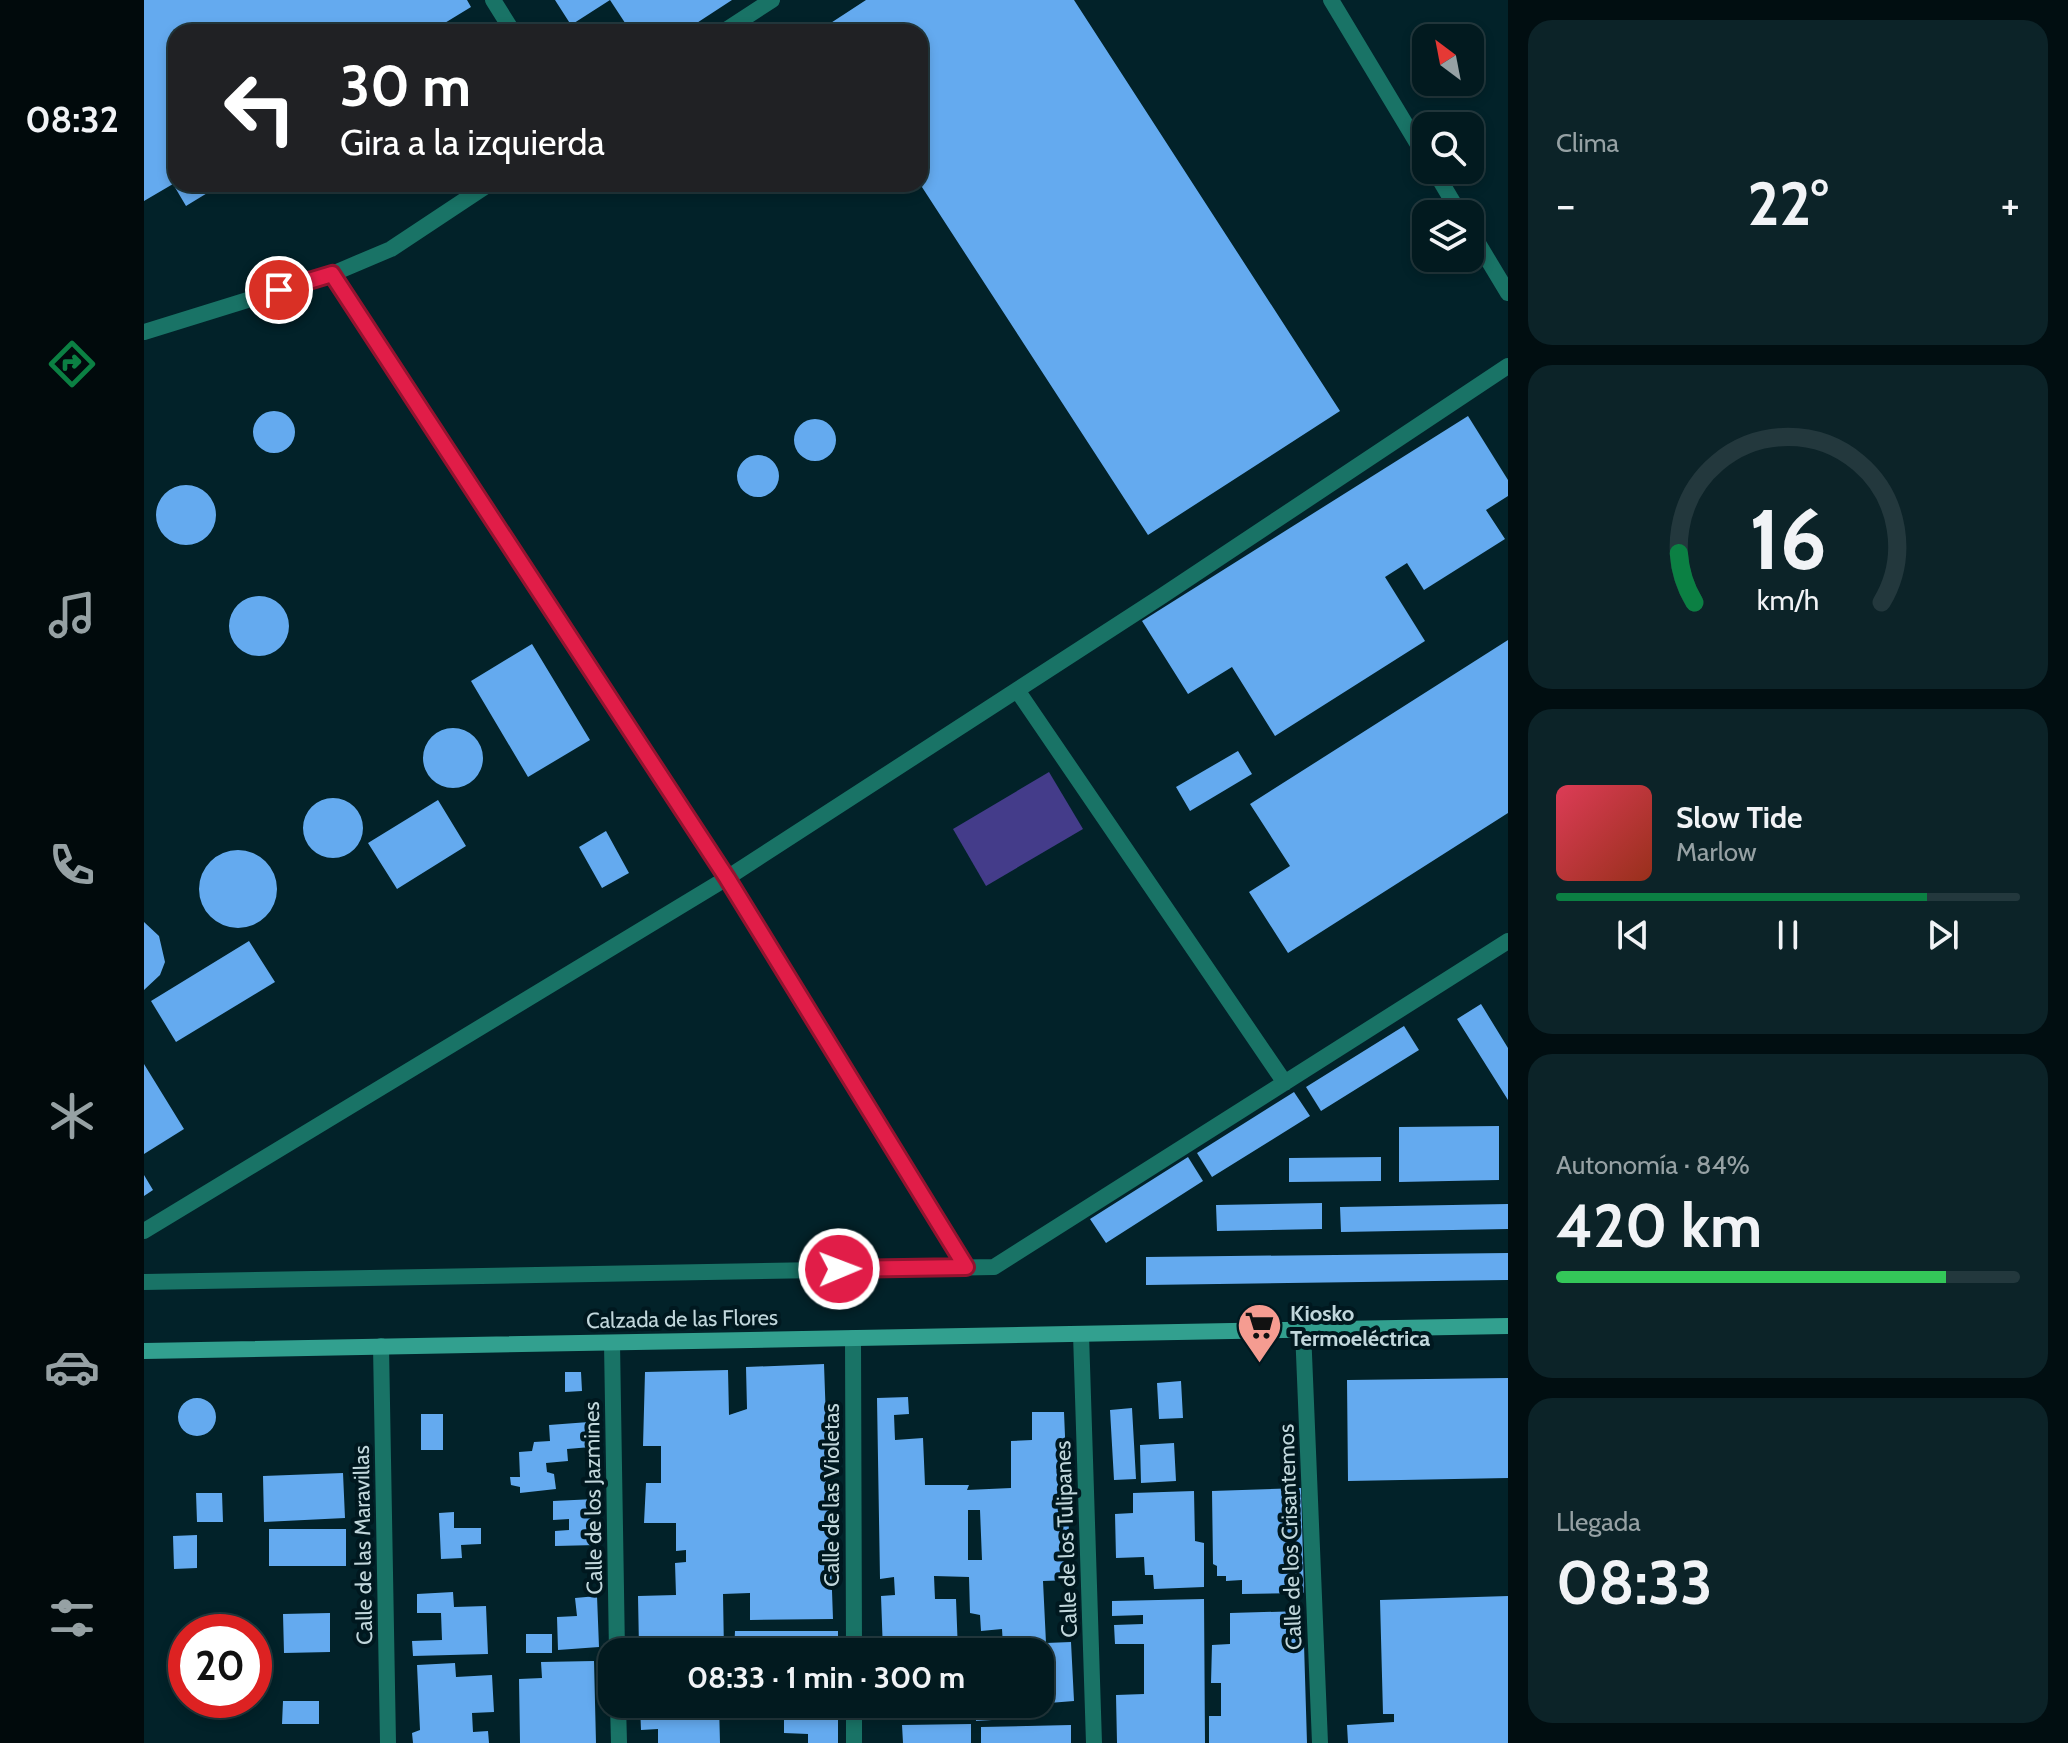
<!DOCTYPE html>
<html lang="es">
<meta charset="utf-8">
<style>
body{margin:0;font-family:Cabin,sans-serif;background:#0c2328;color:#f1f3f6;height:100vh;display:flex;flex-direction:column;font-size:30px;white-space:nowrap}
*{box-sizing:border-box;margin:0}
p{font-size:26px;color:#96a1a4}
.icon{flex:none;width:44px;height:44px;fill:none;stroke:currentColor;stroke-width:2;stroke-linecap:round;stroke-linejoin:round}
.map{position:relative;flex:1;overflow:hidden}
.details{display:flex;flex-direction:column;gap:20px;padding:20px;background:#010e11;width:560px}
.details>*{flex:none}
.banner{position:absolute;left:24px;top:24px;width:760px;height:168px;border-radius:24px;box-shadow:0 4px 12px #0003,0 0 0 2px #23383d;background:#202124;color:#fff;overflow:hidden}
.needle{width:52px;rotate:328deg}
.tools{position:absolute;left:1268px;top:24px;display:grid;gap:16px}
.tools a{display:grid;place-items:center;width:72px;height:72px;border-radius:16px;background:#021a1f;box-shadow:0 4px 12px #0003,0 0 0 2px #23383d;font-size:40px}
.speed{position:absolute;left:24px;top:1614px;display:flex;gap:16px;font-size:40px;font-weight:700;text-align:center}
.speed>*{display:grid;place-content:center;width:104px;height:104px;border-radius:50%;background:#021a1f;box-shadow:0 4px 12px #0003,0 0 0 2px #23383d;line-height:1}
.speed .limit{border:12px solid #d22;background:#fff;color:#111}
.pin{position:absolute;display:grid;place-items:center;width:68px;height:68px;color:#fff;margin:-34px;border:4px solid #fff;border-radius:50%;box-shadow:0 2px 8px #0007}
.me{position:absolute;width:88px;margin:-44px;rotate:89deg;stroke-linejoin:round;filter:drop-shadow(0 0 6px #0008)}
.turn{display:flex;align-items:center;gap:28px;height:168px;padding:0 40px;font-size:36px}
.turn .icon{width:104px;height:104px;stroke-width:2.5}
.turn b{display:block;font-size:56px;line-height:68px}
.big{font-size:60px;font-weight:700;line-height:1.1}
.details .card{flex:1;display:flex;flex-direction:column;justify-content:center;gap:12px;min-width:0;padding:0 28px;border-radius:24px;background:#0c2328}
.details .dial{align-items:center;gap:0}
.dial svg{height:208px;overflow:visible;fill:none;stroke:#23383d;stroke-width:7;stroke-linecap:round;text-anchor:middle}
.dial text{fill:#f1f3f6;stroke:none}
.song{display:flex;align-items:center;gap:24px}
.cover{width:96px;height:96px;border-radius:12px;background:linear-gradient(135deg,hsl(350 70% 55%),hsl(10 70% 35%))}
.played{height:8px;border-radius:4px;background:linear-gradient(90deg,#0b8043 80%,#23383d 80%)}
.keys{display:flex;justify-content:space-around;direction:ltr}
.heat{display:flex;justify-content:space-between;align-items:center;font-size:44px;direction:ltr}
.charge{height:12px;border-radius:6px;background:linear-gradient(90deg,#34c759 84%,#23383d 0)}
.trip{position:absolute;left:454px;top:1638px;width:456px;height:80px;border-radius:24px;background:#021a1f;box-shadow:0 4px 12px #0003,0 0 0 2px #23383d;font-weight:700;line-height:80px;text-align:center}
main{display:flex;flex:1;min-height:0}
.tab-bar{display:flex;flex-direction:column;width:144px;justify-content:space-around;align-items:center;background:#010a0c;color:#96a1a4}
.tab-bar .icon{width:56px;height:56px}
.tab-bar .current{color:#0b8043}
.tab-bar b{font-size:36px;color:#f1f3f6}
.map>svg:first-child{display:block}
.water{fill:#443c8a}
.building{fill:#64aaef;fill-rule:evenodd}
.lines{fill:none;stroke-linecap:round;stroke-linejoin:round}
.lane{stroke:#197366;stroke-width:16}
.street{stroke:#197366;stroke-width:16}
.secondary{stroke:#32a08f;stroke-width:16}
.route-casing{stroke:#92132f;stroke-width:20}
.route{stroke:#e11d48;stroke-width:14}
.labels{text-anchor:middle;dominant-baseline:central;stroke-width:8;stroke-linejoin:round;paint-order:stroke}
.poi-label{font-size:22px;font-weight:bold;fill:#c1d7dc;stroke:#00181f;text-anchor:start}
.street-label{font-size:22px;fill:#c1d7dc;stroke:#00181f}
</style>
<main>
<nav class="tab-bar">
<b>08:32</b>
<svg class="icon current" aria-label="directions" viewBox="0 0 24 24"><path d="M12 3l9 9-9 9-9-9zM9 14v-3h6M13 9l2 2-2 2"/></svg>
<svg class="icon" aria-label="music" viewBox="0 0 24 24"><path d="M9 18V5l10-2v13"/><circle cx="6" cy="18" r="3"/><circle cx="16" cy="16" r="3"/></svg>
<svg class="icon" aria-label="phone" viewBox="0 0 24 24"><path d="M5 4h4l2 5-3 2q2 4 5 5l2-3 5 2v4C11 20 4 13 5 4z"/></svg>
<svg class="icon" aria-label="climate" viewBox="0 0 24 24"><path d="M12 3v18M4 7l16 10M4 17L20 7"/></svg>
<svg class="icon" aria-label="car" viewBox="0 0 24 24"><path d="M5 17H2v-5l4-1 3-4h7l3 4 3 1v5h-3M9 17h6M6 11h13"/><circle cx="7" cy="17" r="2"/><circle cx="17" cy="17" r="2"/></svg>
<svg class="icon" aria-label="filters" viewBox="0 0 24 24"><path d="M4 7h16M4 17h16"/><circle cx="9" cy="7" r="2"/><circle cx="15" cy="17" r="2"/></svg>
</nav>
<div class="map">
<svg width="1364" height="1743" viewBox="0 0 1364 1743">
<rect width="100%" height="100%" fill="#022229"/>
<path class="water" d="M905,772L939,829L842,886L809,829Z"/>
<path class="building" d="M0,0H323L327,7L286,32H32V184H78L42,206L29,184L0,201Z
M411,0H466L427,25Z
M466,0H588L539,32H487Z
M722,0H930L1196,411L1004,535L776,184V32L676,30Z
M109 432a21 21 0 1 1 42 0a21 21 0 1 1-42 0Z
M1324,416L1364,480V496L1342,510L1361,539L1280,590L1263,563L1241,577L1281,641L1131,736L1088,667L1044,694L998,621Z
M650 440a21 21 0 1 1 42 0a21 21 0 1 1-42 0Z
M593 476a21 21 0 1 1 42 0a21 21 0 1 1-42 0Z
M12 515a30 30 0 1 1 60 0a30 30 0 1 1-60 0Z
M85 626a30 30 0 1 1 60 0a30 30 0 1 1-60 0Z
M1364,640V813L1144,953L1105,892L1146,866L1106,804Z
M388,644L446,740L384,777L327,681Z
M279 758a30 30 0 1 1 60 0a30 30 0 1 1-60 0Z
M1094,751L1108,774L1046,811L1032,787Z
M159 828a30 30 0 1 1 60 0a30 30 0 1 1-60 0Z
M294,800L322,846L253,889L224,843Z
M462,831L485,873L458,888L435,847Z
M55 889a39 39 0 1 1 78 0a39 39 0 1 1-78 0Z
M0,922L15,936L21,962L16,975L0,990Z
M105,941L131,982L32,1042L7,1001Z
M1337,1004L1364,1048V1100L1313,1019Z
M1260,1026L1275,1050L1177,1111L1162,1087Z
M0,1064L40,1129L0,1154Z
M1150,1092L1166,1116L1068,1177L1053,1153Z
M1355,1126V1180L1255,1182V1127Z
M1044,1157L1059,1181L962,1243L946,1219Z
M1237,1157V1181L1145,1182V1158Z
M0,1175L9,1190L0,1196Z
M1178,1203V1229L1073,1231L1072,1205Z
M1364,1204V1229L1197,1232L1196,1207Z
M1364,1253V1280L1002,1285V1257Z
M680,1364L689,1619L606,1620V1593L579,1594L580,1652H508V1648H495L494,1596L532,1595L531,1563L542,1562V1550L532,1551V1523H500L502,1483H517V1446H499L501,1372L584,1370L585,1415L603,1409L602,1367Z
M421,1372H437L438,1391L421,1392Z
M1364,1378V1478L1204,1481L1203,1380Z
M1037,1381L1039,1418L1015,1419L1013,1383Z
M764,1397L765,1414L750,1415L751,1440L779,1438L781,1485H825L823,1490L867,1488V1441L888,1440V1412H920L927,1580L899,1581L902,1643L927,1642L930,1701L905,1703L904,1677L896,1678V1652H840V1647L859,1646L858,1629L837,1631L836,1615L826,1613L825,1577L790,1576L791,1599H812L814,1652H739L737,1596L751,1595L750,1577L736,1579L733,1398ZM824,1510H836L838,1560H824Z
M34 1417a19 19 0 1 1 38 0a19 19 0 1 1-38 0Z
M988,1408L992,1479L970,1480L966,1410Z
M277,1414H299V1450H277Z
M445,1422L447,1447L423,1449L424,1461L402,1463L403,1472L410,1474L412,1489L376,1493V1487L367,1485L366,1477H376L375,1452L388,1451L390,1442L406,1441L405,1425Z
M1030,1443L1032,1481L997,1483L996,1445Z
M199,1473L201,1518L120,1522L119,1476Z
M1157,1488L1160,1593L1098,1594V1580L1082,1581V1576H1073V1566L1069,1564L1068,1491Z
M1050,1491L1051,1541L1060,1543V1587L1010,1589L1009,1575H1001L1000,1557L972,1558L971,1514L989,1513V1493Z
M52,1493H78L79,1522H53Z
M451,1499L453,1545L411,1546V1531L425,1530V1519L409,1520V1501Z
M310,1512V1528H337V1544L317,1545L318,1558L297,1559L295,1513Z
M125,1529H202V1566H125Z
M53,1535V1568L30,1569L29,1536Z
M309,1592L310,1607L342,1606L344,1654L269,1656L268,1641L298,1640L297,1613H273V1594Z
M453,1596L455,1647L414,1650L413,1617L433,1616L431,1598Z
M1364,1596V1743H1204L1203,1725L1250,1722V1714H1239L1236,1600Z
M1060,1599L1061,1743H973L972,1695L1000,1694V1644H971L970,1625L999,1624V1615L968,1616V1601Z
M1159,1611L1163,1743H1065V1716H1077V1683H1067L1068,1645L1086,1644V1613Z
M186,1613V1652L140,1653L139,1614Z
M591,1631H694V1652H590Z
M382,1634H408V1653H382Z
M450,1661L452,1743H376L375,1679L398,1678L397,1662Z
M311,1663L312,1677L348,1675L350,1712L328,1713L329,1732L344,1731L345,1743H269L268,1733L276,1730L273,1665Z
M139,1701H175V1724H138Z
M496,1704H575L576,1743H514V1729L497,1730Z
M590,1704H694V1743H664V1734L640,1733V1708H590Z
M831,1704H847L848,1720L832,1721Z
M827,1724V1743H759L758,1725Z
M927,1725V1743H837V1727Z"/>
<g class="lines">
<path class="lane" d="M349,0L369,32
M1187,0L1282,158
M579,32L628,0
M1290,170L1316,214
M1326,230L1364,293
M188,274L583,878L822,1267
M0,332L188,274L247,249L345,184
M873,690L1141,1083
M0,1231L583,878L1018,596L1364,366
M0,1282L850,1267L1364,941"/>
<path class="street" d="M1159,1330L1176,1743
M937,1334L950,1743
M709,1338L710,1652
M468,1343L473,1652
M237,1346L244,1743
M474,1704L475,1743
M710,1704V1743"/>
<path class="secondary" d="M0,1351L1364,1326"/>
</g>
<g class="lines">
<defs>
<path id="route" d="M135,290L188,274L583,878L822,1267L695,1269"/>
</defs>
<use href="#route" class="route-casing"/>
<use href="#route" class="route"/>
</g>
<defs>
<symbol id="supermarket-pin" viewBox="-11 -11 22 30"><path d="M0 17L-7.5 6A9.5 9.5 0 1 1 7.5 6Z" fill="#f59c91" stroke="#00181f"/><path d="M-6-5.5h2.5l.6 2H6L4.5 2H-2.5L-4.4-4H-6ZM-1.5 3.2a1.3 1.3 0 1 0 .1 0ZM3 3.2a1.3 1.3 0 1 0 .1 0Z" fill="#111"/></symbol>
</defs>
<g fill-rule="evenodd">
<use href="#supermarket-pin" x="1090" y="1300" width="51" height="69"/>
</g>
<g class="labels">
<g class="poi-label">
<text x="1146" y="1313">Kiosko<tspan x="1146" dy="25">Termoeléctrica</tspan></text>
</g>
<g class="street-label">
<text transform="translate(538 1319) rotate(-1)">Calzada de las Flores</text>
<text transform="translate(687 1495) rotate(-90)">Calle de las Violetas</text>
<text transform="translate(449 1498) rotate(-91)">Calle de los Jazmines</text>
<text transform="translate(1146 1537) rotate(-92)">Calle de los Crisantemos</text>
<text transform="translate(922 1539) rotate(-92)">Calle de los Tulipanes</text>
<text transform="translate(219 1545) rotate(-91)">Calle de las Maravillas</text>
</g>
</g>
</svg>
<div class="tools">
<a><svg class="needle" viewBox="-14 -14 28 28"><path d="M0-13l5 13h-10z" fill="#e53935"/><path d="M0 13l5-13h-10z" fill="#96a1a4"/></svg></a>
<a><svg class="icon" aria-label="search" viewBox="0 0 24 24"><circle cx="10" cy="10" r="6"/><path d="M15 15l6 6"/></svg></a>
<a><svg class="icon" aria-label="layers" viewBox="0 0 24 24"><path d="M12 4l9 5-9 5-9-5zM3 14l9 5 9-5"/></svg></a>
</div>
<div class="speed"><div class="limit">20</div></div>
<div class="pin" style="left:135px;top:290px;background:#d93025"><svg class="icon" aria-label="arrive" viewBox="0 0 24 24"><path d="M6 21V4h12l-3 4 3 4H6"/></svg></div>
<svg class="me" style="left:695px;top:1269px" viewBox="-20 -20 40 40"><circle r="17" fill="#e11d48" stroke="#fff" stroke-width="3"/><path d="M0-11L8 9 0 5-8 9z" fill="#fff"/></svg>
<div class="trip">08:33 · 1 min · 300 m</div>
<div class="banner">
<div class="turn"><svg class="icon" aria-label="left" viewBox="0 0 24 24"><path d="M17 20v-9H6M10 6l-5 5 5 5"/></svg><div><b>30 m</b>Gira a la izquierda</div></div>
</div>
</div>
<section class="details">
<div class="card"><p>Clima</p>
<div class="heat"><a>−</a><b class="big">22°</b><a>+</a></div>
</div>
<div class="card dial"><svg viewBox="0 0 100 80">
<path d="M14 69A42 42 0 1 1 86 69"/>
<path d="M14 69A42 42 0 0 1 8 50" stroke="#0b8043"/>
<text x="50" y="56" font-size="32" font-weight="700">16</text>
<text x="50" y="72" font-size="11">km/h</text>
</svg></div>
<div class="card">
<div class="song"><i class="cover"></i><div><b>Slow Tide</b><p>Marlow</p></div></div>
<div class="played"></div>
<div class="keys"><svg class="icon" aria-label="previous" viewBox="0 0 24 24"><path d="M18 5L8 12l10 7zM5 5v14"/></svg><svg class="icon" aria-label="pause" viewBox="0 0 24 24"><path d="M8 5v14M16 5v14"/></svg><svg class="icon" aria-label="next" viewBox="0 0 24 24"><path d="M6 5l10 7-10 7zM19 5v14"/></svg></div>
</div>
<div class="card"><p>Autonomía · 84%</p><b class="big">420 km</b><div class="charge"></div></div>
<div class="card"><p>Llegada</p><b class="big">08:33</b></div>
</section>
</main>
